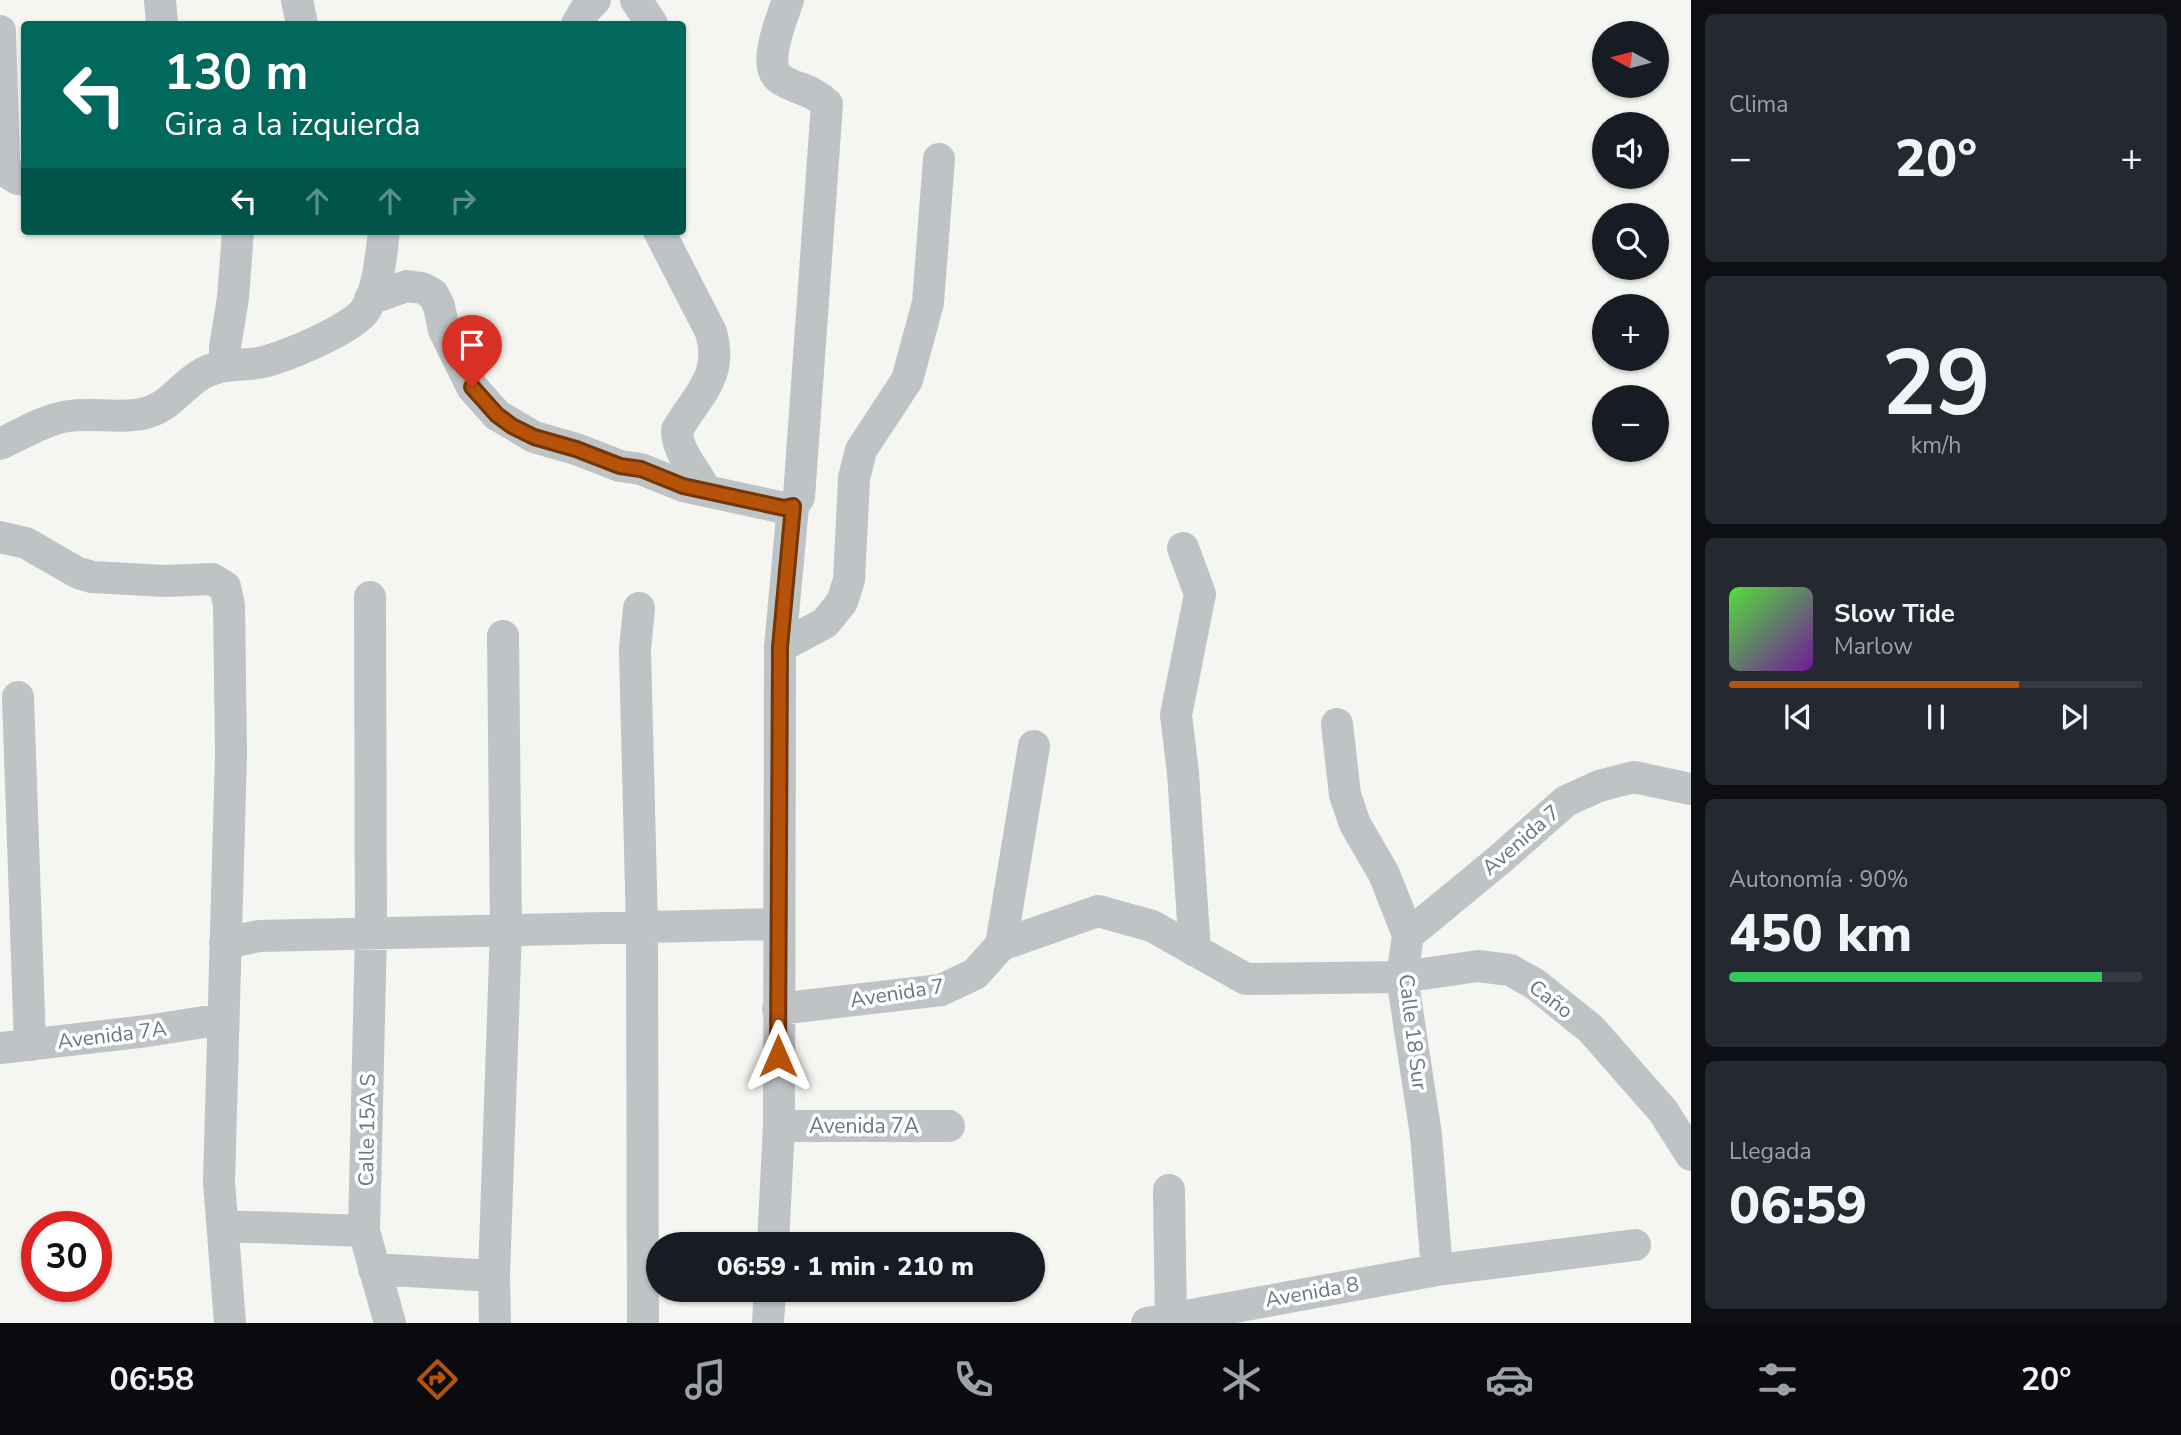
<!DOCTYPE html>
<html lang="es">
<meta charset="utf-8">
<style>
body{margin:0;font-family:"Nunito Sans",sans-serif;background:#242831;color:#f1f3f6;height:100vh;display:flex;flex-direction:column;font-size:26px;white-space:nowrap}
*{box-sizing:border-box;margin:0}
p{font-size:23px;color:#9ea1a6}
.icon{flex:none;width:38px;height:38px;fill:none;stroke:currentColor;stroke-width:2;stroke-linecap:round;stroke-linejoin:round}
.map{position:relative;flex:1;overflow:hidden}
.panel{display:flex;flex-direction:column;gap:14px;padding:14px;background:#0d0f14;width:490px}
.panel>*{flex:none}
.hud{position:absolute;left:21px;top:21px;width:665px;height:214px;border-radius:7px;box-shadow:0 2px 5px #0004;background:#00695c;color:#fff;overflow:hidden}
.needle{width:46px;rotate:277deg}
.tools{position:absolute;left:1592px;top:21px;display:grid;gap:14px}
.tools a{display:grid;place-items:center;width:77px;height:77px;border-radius:50%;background:#171b24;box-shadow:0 2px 5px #0004;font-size:35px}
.speed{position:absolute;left:21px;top:1211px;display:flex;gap:14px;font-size:35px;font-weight:700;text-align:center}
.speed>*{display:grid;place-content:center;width:91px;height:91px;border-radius:50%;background:#171b24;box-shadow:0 2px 5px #0004;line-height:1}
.speed .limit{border:10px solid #d22;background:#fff;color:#111}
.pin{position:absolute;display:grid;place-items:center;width:60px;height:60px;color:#fff;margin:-72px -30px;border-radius:50% 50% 50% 0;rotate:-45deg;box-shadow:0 0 7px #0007}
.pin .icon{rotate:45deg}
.me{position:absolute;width:77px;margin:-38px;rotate:0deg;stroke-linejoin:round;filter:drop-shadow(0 0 5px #0008)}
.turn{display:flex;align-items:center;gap:24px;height:147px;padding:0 28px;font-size:32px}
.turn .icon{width:91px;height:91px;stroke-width:2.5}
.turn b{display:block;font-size:49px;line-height:60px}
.lanes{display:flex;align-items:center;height:66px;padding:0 28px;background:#0003;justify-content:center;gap:35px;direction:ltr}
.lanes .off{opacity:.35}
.big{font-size:52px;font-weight:800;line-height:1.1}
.panel .widget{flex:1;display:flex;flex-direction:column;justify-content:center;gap:10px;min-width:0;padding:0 24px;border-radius:10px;background:#242831}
.panel .dial{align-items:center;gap:0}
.dial b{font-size:91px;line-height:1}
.song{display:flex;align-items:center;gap:21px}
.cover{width:84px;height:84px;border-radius:10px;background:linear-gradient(135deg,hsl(110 70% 55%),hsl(280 70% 35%))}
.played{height:7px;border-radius:4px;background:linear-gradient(90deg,#b45309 70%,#363941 70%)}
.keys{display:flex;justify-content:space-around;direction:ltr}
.heat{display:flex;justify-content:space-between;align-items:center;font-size:38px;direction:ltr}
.charge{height:10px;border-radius:5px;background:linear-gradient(90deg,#34c759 90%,#363941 0)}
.trip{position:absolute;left:646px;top:1232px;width:399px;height:70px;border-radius:35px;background:#171b24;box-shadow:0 2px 5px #0004;font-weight:800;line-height:70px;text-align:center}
.tab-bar{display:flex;height:112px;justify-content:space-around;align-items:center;background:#090b0e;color:#9ea1a6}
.tab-bar .icon{width:49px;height:49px}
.tab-bar .active{color:#b45309}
.tab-bar b{font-size:32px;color:#f1f3f6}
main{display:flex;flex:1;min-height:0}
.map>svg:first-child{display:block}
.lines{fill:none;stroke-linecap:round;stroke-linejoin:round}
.minor{stroke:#bec3c6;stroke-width:32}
.route-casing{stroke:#753606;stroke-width:18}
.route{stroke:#b45309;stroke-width:12}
.labels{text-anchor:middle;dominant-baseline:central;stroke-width:7;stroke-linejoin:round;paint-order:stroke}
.street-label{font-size:21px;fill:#647983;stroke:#fff}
</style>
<main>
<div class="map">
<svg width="1691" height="1323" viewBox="0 0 1691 1323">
<rect width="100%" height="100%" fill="#f5f5f1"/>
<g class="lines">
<path class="minor" d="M160,0L162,24
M297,0L302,24
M636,0L652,24
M577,24L586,9L595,0
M0,31L4,163L8,173L18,179L24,177
M659,231L711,332C724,377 697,395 677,430C677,453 696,470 705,490
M370,299L407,286L422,288L433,294L439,306L444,330L472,387L497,415L534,437L576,449L620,466L641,469L683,486L784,508L793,506L799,497L827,104C811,88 793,89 779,78C762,65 782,18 788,0
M226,366L225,347L233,298L238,231
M0,444C22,434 46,419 69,416C95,412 124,420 149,412C177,403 187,374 220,367C232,364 245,365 258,363C281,359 354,329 366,309C379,286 381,256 384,231
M0,537L26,543L78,573L92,577L165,581L212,579L225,587L229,605L231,754L219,1182L230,1323
M1183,548L1200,594L1176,715L1183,773L1195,951
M370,597L371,933L364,1231L390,1323
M639,608L635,650L642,927L643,1323
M780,647L825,623L842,602L849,580L854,478L861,450L907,380L928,303L939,159
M18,697L30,1045
M1337,724L1345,795L1355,824L1384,874L1408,935L1402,977L1426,1135L1437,1270
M1408,935L1499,860L1566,801L1599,786L1634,777L1691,789
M225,943L259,936L778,924
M1001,945L1034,746
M778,1009L941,990L975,974L1001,945L1098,911L1152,926L1246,979L1402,977L1478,966L1510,970L1535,984L1591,1029L1663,1111L1691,1155
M0,1048L147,1031L223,1019
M779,1126H949
M1169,1190L1171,1323
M223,1226L364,1231
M773,1244L779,1126L780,647L793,506
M374,1269L494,1276
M495,1323L494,1276L506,930L503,636
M768,1323L770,1290
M1147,1323L1437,1270L1635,1245"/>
</g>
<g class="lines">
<defs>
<path id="route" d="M472,387L497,415L512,426L534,437L576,449L620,466L641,469L683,486L784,508L793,506L780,647L778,1056"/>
</defs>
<use href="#route" class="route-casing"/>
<use href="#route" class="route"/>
</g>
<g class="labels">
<g class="street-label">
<text transform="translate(1521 840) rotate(-41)">Avenida 7</text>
<text transform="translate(897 993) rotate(-9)">Avenida 7</text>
<text transform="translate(1551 999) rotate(37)">Caño</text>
<text transform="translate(1413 1032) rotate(83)">Calle 18 Sur</text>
<text transform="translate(112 1035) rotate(-7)">Avenida 7A</text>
<text x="864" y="1126">Avenida 7A</text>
<text transform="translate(367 1130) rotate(-89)">Calle 15A S</text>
<text transform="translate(1312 1292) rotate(-10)">Avenida 8</text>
</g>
</g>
</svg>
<div class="tools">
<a><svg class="needle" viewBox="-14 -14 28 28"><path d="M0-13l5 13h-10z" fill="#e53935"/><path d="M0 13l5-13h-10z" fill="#9ea1a6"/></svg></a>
<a><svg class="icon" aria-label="sound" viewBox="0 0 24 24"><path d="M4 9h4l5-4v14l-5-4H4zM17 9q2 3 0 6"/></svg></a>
<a><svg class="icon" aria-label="search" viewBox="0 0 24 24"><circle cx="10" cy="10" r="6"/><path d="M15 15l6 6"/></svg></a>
<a>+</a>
<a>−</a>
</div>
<div class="speed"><div class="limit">30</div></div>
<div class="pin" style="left:472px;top:387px;background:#d93025"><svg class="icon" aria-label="arrive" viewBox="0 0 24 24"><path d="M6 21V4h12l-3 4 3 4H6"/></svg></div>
<svg class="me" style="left:778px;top:1056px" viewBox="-20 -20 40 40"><path d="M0-17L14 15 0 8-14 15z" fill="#b45309" stroke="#fff" stroke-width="4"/></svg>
<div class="trip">06:59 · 1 min · 210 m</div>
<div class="hud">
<div class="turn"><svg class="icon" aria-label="left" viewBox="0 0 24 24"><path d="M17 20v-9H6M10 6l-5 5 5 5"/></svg><div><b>130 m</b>Gira a la izquierda</div></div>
<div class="lanes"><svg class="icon" aria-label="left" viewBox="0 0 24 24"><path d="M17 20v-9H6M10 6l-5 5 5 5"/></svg><svg class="icon off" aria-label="ahead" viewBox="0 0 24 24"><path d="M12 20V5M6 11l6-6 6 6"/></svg><svg class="icon off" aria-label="ahead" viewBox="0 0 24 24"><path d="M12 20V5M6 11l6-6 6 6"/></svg><svg class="icon off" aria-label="right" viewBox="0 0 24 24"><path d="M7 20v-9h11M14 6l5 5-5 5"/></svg></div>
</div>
</div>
<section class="panel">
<div class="widget"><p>Clima</p>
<div class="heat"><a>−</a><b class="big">20°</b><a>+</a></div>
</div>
<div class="widget dial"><b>29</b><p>km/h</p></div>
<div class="widget">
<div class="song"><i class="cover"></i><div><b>Slow Tide</b><p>Marlow</p></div></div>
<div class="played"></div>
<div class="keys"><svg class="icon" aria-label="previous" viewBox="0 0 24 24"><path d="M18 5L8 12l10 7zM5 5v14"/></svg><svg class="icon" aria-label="pause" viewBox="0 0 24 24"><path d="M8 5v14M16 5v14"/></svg><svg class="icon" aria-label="next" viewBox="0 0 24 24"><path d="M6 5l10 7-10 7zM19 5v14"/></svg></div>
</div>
<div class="widget"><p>Autonomía · 90%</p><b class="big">450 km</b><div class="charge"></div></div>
<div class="widget"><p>Llegada</p><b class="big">06:59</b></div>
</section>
</main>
<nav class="tab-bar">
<b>06:58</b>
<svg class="icon active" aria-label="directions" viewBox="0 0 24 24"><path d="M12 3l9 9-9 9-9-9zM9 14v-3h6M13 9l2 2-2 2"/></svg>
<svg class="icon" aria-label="music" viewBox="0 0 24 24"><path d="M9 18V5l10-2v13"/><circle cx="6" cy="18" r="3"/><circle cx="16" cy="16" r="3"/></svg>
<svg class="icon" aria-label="phone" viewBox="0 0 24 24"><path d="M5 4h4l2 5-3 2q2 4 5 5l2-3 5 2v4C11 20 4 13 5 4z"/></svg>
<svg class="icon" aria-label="climate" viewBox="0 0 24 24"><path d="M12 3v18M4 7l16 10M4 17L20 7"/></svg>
<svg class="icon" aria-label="car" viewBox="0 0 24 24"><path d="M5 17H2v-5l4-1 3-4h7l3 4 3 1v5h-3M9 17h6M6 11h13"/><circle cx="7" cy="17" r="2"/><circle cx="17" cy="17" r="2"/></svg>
<svg class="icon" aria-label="filters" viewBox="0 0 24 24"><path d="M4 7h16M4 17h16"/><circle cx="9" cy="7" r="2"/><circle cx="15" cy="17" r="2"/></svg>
<b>20°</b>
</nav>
